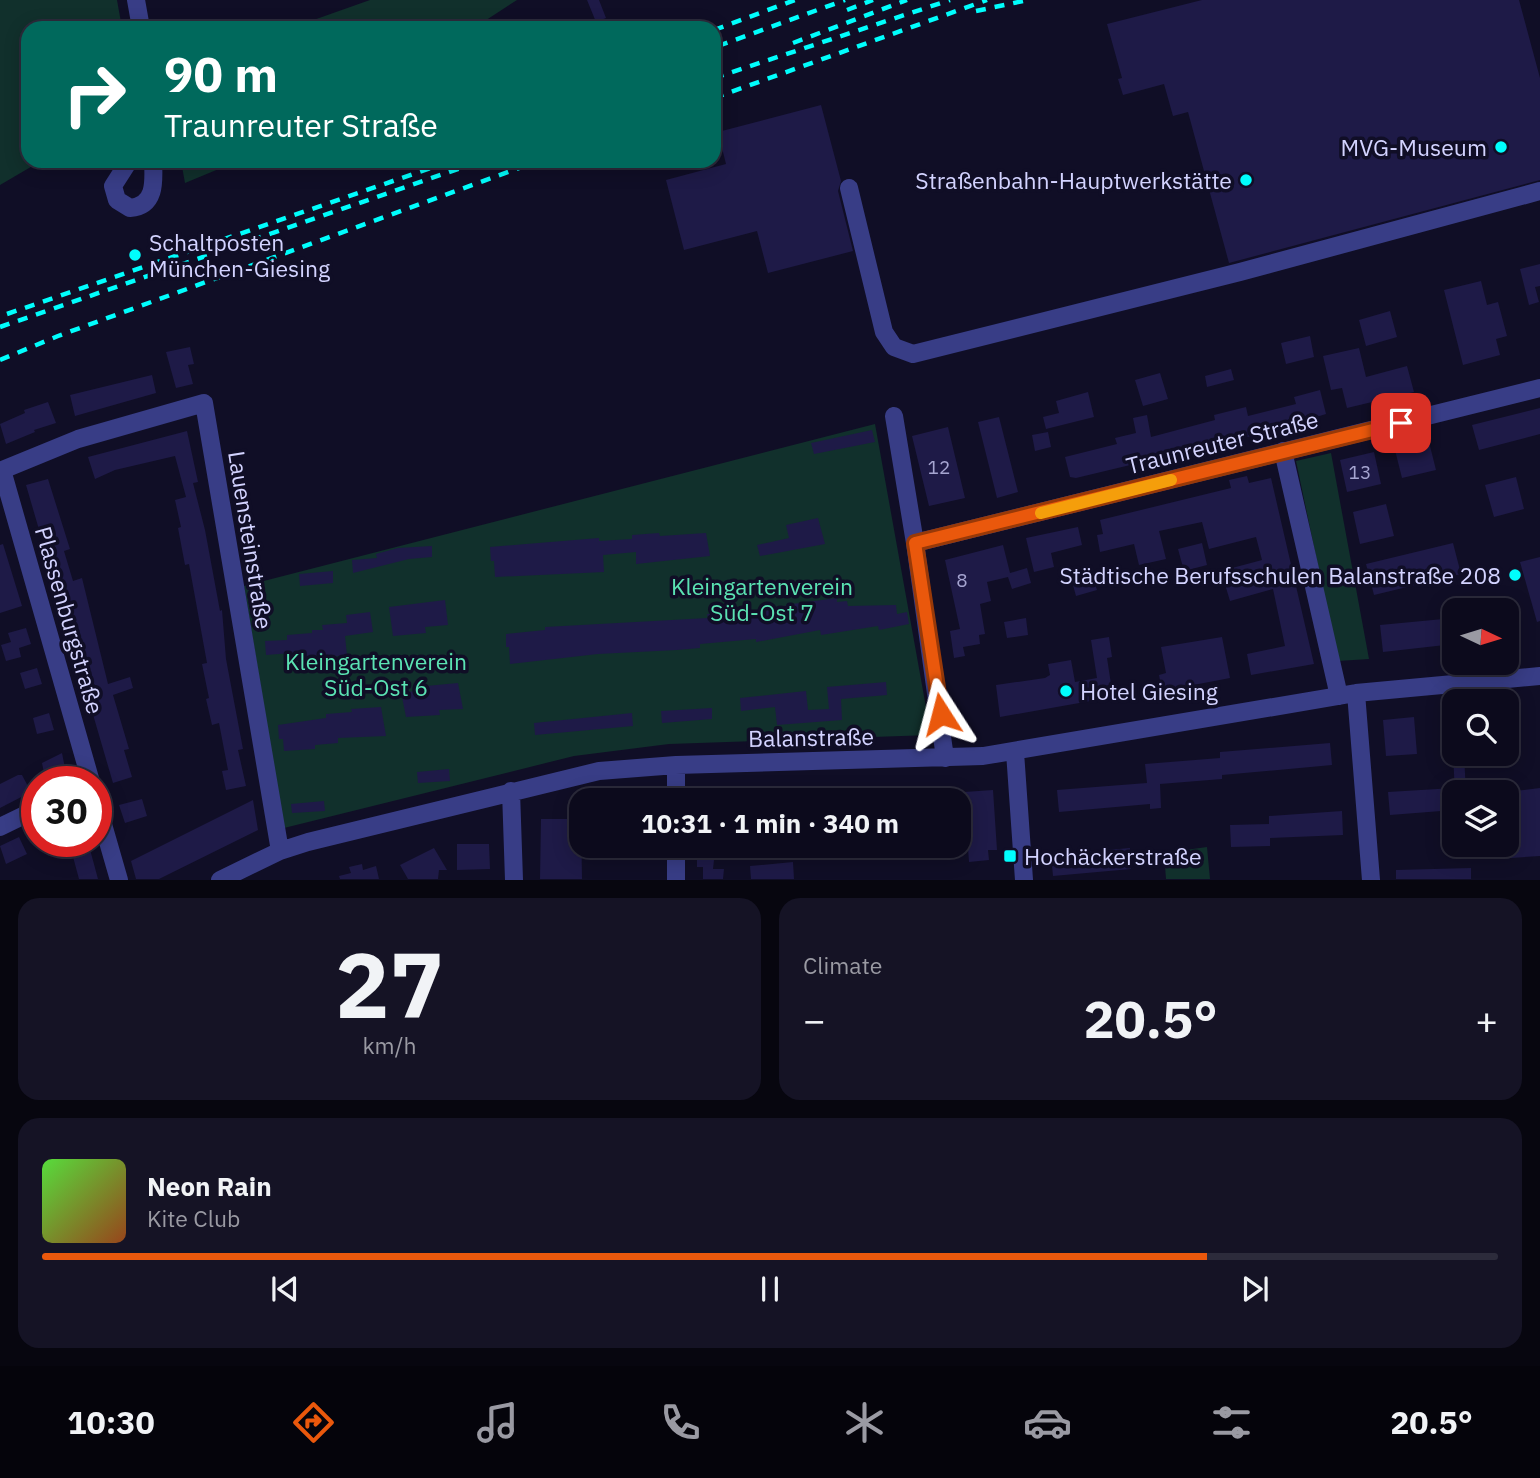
<!DOCTYPE html>
<meta charset="utf-8">
<style>
body{margin:0;font-family:"IBM Plex Sans",sans-serif;background:#151325;color:#f1f3f6;height:100vh;display:flex;flex-direction:column;font-size:26px;white-space:nowrap}
*{box-sizing:border-box;margin:0}
p{font-size:23px;color:#9a9aa3}
.icon{flex:none;width:38px;height:38px;fill:none;stroke:currentColor;stroke-width:2;stroke-linecap:round;stroke-linejoin:round}
.map{position:relative;height:880px;overflow:hidden}
.side{display:flex;flex-direction:column;gap:18px;padding:18px;background:#07060f;flex:1}
.side>*{flex:none}
.hud{position:absolute;left:21px;top:21px;width:700px;height:147px;border-radius:21px;box-shadow:0 4px 18px #0003,0 0 0 2px #2c2b3b;background:#00695c;color:#fff;overflow:hidden}
.needle{width:46px;rotate:94deg}
.buttons{position:absolute;left:1442px;top:598px;display:grid;gap:14px}
.buttons a{display:grid;place-items:center;width:77px;height:77px;border-radius:14px;background:#0c0a1c;box-shadow:0 4px 18px #0003,0 0 0 2px #2c2b3b;font-size:35px}
.speed{position:absolute;left:21px;top:766px;display:flex;gap:14px;font-size:35px;font-weight:700;text-align:center}
.speed>*{display:grid;place-content:center;width:91px;height:91px;border-radius:50%;background:#0c0a1c;box-shadow:0 4px 18px #0003,0 0 0 2px #2c2b3b;line-height:1}
.speed .limit{border:10px solid #d22;background:#fff;color:#111}
.pin{position:absolute;display:grid;place-items:center;width:60px;height:60px;color:#fff;margin:-30px;border-radius:14px;box-shadow:0 4px 10px #0006}
.me{position:absolute;width:77px;margin:-38px;rotate:351deg;stroke-linejoin:round;filter:drop-shadow(0 0 5px #0008)}
.turn{display:flex;align-items:center;gap:24px;height:147px;padding:0 28px;font-size:32px}
.turn .icon{width:91px;height:91px;stroke-width:2.5}
.turn b{display:block;font-size:49px;line-height:60px}
.big{font-size:52px;font-weight:700;line-height:1.1}
.side .card{flex:1;display:flex;flex-direction:column;justify-content:center;gap:10px;min-width:0;padding:0 24px;border-radius:21px;background:#151325}
.side .dial{align-items:center;gap:0}
.dial b{font-size:91px;line-height:1}
.song{display:flex;align-items:center;gap:21px}
.cover{width:84px;height:84px;border-radius:10px;background:linear-gradient(135deg,hsl(110 70% 55%),hsl(20 70% 35%))}
.played{height:7px;border-radius:4px;background:linear-gradient(90deg,#ea580c 80%,#2c2b3b 80%)}
.keys{display:flex;justify-content:space-around;direction:ltr}
.heat{display:flex;justify-content:space-between;align-items:center;font-size:38px;direction:ltr}
.side .tiles{flex:1;display:grid;gap:18px;grid-template-columns:1fr 1fr}
.card:last-child{grid-column:span 2}
.trip{position:absolute;left:569px;top:788px;width:402px;height:70px;border-radius:21px;background:#0c0a1c;box-shadow:0 4px 18px #0003,0 0 0 2px #2c2b3b;font-weight:700;line-height:70px;text-align:center}
.tabs{display:flex;height:112px;justify-content:space-around;align-items:center;background:#05040b;color:#9a9aa3}
.tabs .icon{width:49px;height:49px}
.tabs .active{color:#ea580c}
.tabs b{font-size:32px;color:#f1f3f6}
.map>svg:first-child{display:block}
.green{fill:#11302c}
.building{fill:#1e1a47}
.lines{fill:none;stroke-linecap:round;stroke-linejoin:round}
.minor{stroke:#383d86;stroke-width:18}
.rail{stroke:#00fefd;stroke-width:4.5;stroke-dasharray:10 9;stroke-linecap:butt}
.route-casing{stroke:#983908;stroke-width:18}
.route{stroke:#ea580c;stroke-width:12}
.slow{stroke:#f59e0b;stroke-width:12}
.poi-dot{fill:#00fefd;stroke:#100e26;stroke-width:2.5}
.labels{text-anchor:middle;dominant-baseline:central;stroke-width:7;stroke-linejoin:round;paint-order:stroke}
.number-label{font-size:19px;fill:#a6a5d1}
.poi-label{font-size:23px;fill:#d3d3ff;stroke:#100e26;text-anchor:end}
.street-label{font-size:23px;fill:#d3d3ff;stroke:#100e26}
.park-label{font-size:23px;fill:#5be3b3;stroke:#100e26}
</style>
<div class="map">
<svg width="1540" height="880" viewBox="0 0 1540 880">
<rect width="100%" height="100%" fill="#100e26"/>
<path class="green" d="M0,0H117L122,28H28V161H41L0,185Z
M370,0H517L474,28H291Z
M181,161H238L185,183Z
M875,424L931,735L669,744L574,756L284,828L244,586Z
M1331,453L1369,659L1338,661L1296,461Z
M1207,847L1210,879H1166L1164,853Z"/>
<path class="building" d="M587,0H599L606,18L596,22Z
M1202,0H1519L1540,78V180L1229,263L1188,112L1173,116L1164,84L1123,95L1118,79L1122,78L1107,24Z
M821,105L841,181L838,191L853,251L768,273L757,231L684,250L666,180L726,164L718,132Z
M1540,264V286L1535,287L1539,302L1529,305L1520,269Z
M1481,281L1487,305L1498,302L1507,336L1496,339L1500,355L1463,365L1444,290Z
M1390,311L1397,337L1366,346L1359,320Z
M1310,336L1314,357L1286,364L1281,343Z
M190,347L194,364L188,365L193,384L176,388L166,352Z
M1359,348L1366,377L1407,366L1414,392L1347,408L1342,388L1331,390L1323,356Z
M1231,369L1234,380L1207,387L1205,376Z
M1160,373L1168,399L1143,406L1135,380Z
M152,375L156,393L75,416L70,395Z
M1320,390L1326,414L1264,433L1076,478L1070,477L1065,457L1117,444L1115,438L1136,433L1133,418L1147,415L1151,437L1215,420L1214,415L1246,407L1248,416L1296,404L1294,397Z
M1088,392L1094,417L1046,429L1043,417L1059,413L1056,401Z
M48,402L56,423L34,430L35,432L6,444L0,424L25,413L24,410Z
M1540,408V434L1479,450L1472,425Z
M999,417L1018,492L997,498L978,422Z
M948,427L965,498L929,506L912,436Z
M872,430L875,442L814,454L811,443Z
M187,431L198,482L193,483L205,530L220,611L222,610L226,659L243,749L238,750L246,786L226,790L222,771L228,770L219,723L212,725L206,699L209,698L202,664L207,663L189,564L185,565L178,528L181,527L175,500L186,497L175,456L115,470L95,479L88,457Z
M1048,432L1051,447L1035,451L1032,435Z
M1428,438L1436,470L1402,478L1394,446Z
M1374,452L1381,484L1347,492L1340,460Z
M1247,476L1249,483L1271,478L1314,664L1251,675L1247,654L1285,646L1273,589L1230,601L1221,571L1262,560L1256,537L1209,549L1202,522L1159,531L1166,559L1139,565L1134,544L1100,552L1097,535L1103,534L1100,520L1231,488L1229,480Z
M1516,477L1524,509L1494,517L1485,485Z
M48,479L70,549L64,551L73,581L82,578L108,684L130,677L133,688L113,695L129,749L124,750L132,777L113,783L26,485Z
M1386,504L1394,536L1360,544L1353,512Z
M818,518L825,544L760,556L757,545L789,538L786,525Z
M1078,527L1082,545L1051,553L1054,567L1034,572L1026,538Z
M659,533L660,536L706,533L710,556L636,564V552L603,555L604,572L495,577L494,561H491L490,547L599,538V541L632,539V535Z
M1202,543L1207,565L1184,571L1178,549Z
M1453,543L1461,574L1374,595L1366,564Z
M3,544L22,606L0,613V545Z
M1003,545L1010,573L1027,568L1031,583L1012,589L1008,577L987,582L991,601L980,604L985,634L979,635L980,644L963,647L965,656L954,658L950,631L960,629L945,560Z
M432,546V557L409,559L353,573L352,560L377,558L376,554L398,548Z
M1540,557V621L1537,622L1520,562Z
M333,571V583L300,586L299,574Z
M1091,572L1097,590L1076,596L1071,578Z
M837,598V602L847,601L848,606L896,605L897,614L907,612L909,624L879,630L878,626L821,635L820,630L756,642V639L700,644V648L677,650L598,654L510,664L509,647H506V634L545,630V627L708,618L707,614L762,612L792,604Z
M445,600L448,625L425,627L426,633L393,636L389,607Z
M370,612L373,632L345,636L347,655L292,661V653L266,655L265,641L287,640V635L312,633V630H323L322,625L347,623L346,615Z
M1026,618L1028,635L1007,638L1004,622Z
M1454,618V644L1383,652L1380,625Z
M26,628L31,644L19,648L21,657L6,661L1,645L11,642L8,633Z
M1109,637L1112,657L1107,658L1113,697L1000,717L996,685L1045,678L1050,675L1048,664L1071,660L1075,682L1097,678L1091,640Z
M1222,637L1230,678L1162,691L1159,675L1166,673L1161,647Z
M37,668L42,684L25,689L20,673Z
M886,682L887,695L841,699L842,720L777,725L775,707L741,711L740,698L806,691L808,710L829,709L827,687Z
M458,683L463,709L439,710L440,715L406,717L401,692L427,691L426,686Z
M381,707L386,736L338,738V743L315,745V749L284,751L283,739H279L278,725L326,718V714L352,712L351,709Z
M712,708V719L662,723L661,711Z
M49,713L54,730L37,734L33,718Z
M632,713L633,726L535,735L534,723Z
M1414,717L1417,754L1386,756L1383,720Z
M1330,743L1332,765L1222,775V779L1160,784L1161,808L1150,809V804L1059,812L1057,790L1147,783L1145,764L1220,758V752Z
M62,753L66,773L45,778L42,763Z
M1453,754H1464L1466,793H1455Z
M449,769L450,781L418,783L417,772Z
M18,775H22L31,792L0,808V784Z
M1454,788V810L1390,815L1388,792Z
M1540,788V856L1496,859L1495,845H1507V792Z
M993,790L997,850H988L989,860L969,862L964,792Z
M142,799L147,816L125,823L119,805Z
M253,800L258,830L159,879H136L131,861Z
M324,801L325,811L292,813L291,804Z
M1342,811L1343,835L1270,838V846L1231,847L1230,825L1269,824V816Z
M541,819H581L582,879H540Z
M19,837L27,854L6,864L0,846Z
M69,842H88L98,879H79Z
M457,844H489L490,869L457,870Z
M697,845H710V860H714L713,869H724L723,879H703V867H697Z
M840,845H924V854L840,858Z
M434,848L447,870H439L438,879H408L400,865Z
M1130,848L1131,869L1053,876L1051,855Z
M793,862L794,879H751L750,866Z
M362,864L363,870L376,866L379,879H340L339,876L351,873L349,867Z
M1471,868V879H1396V870Z"/>
<g class="lines">
<path class="minor" d="M136,0L141,28
M129,161L113,186L117,200L130,208C156,206 154,181 153,161
M849,188L884,332L894,347L913,354L1240,272L1540,191
M894,416L915,543L945,758
M1283,451L1339,696
M2,470L91,782
M0,471L78,439L204,403L280,851
M915,543L1540,388
M1356,693L1371,880
M1015,752L1024,880
M511,791L514,880
M96,800L119,880
M676,800V765
M0,827L37,809
M220,880L280,851L308,842L599,771L676,765L983,756L1356,693L1540,676
M676,880V845"/>
<path class="rail" d="M847,10L873,0
M976,11L1028,0
M714,30L795,0
M793,43L907,0
M718,46L845,0
M714,78L950,0
M714,98L987,0
M7,314L451,161
M0,327L481,161
M0,360L58,336L538,161"/>
</g>
<g class="lines">
<defs>
<path id="route" d="M941,714L915,543L1401,423"/>
</defs>
<use href="#route" class="route-casing"/>
<use href="#route" class="route"/>
<path class="slow" d="M1041,513L1171,480"/>
</g>
<g class="poi-dot">
<circle cx="1501" cy="147" r="7"/>
<circle cx="1246" cy="180" r="7"/>
<circle cx="135" cy="255" r="7"/>
<circle cx="1515" cy="575" r="7"/>
<circle cx="1066" cy="691" r="7"/>
<rect x="1003" y="849" width="14" height="14" rx="3.5"/>
</g>
<g class="labels">
<g class="number-label">
<text x="939" y="467">12</text>
<text x="1360" y="472">13</text>
<text x="962" y="580">8</text>
</g>
<g class="poi-label">
<text x="1487" y="147">MVG-Museum</text>
<text x="1232" y="180">Straßenbahn-Hauptwerkstätte</text>
<text x="149" y="242" text-anchor="start">Schaltposten<tspan x="149" dy="26">München-Giesing</tspan></text>
<text x="1501" y="575">Städtische Berufsschulen Balanstraße 208</text>
<text x="1080" y="691" text-anchor="start">Hotel Giesing</text>
<text x="1024" y="856" text-anchor="start">Hochäckerstraße</text>
</g>
<g class="street-label">
<text transform="translate(1222 442) rotate(-14)">Traunreuter Straße</text>
<text transform="translate(251 540) rotate(81)">Lauensteinstraße</text>
<text transform="translate(70 620) rotate(74)">Plassenburgstraße</text>
<text transform="translate(811 737) rotate(-1)">Balanstraße</text>
</g>
<g class="park-label">
<text x="762" y="586">Kleingartenverein<tspan x="762" dy="26">Süd-Ost 7</tspan></text>
<text x="376" y="661">Kleingartenverein<tspan x="376" dy="26">Süd-Ost 6</tspan></text>
</g>
</g>
</svg>
<div class="buttons">
<a><svg class="needle" viewBox="-14 -14 28 28"><path d="M0-13l5 13h-10z" fill="#e53935"/><path d="M0 13l5-13h-10z" fill="#9a9aa3"/></svg></a>
<a><svg class="icon" aria-label="search" viewBox="0 0 24 24"><circle cx="10" cy="10" r="6"/><path d="M15 15l6 6"/></svg></a>
<a><svg class="icon" aria-label="layers" viewBox="0 0 24 24"><path d="M12 4l9 5-9 5-9-5zM3 14l9 5 9-5"/></svg></a>
</div>
<div class="speed"><div class="limit">30</div></div>
<div class="pin" style="left:1401px;top:423px;background:#d93025"><svg class="icon" aria-label="arrive" viewBox="0 0 24 24"><path d="M6 21V4h12l-3 4 3 4H6"/></svg></div>
<svg class="me" style="left:941px;top:714px" viewBox="-20 -20 40 40"><path d="M0-17L14 15 0 8-14 15z" fill="#ea580c" stroke="#fff" stroke-width="4"/></svg>
<div class="trip">10:31 · 1 min · 340 m</div>
<div class="hud">
<div class="turn"><svg class="icon" aria-label="right" viewBox="0 0 24 24"><path d="M7 20v-9h11M14 6l5 5-5 5"/></svg><div><b>90 m</b>Traunreuter Straße</div></div>
</div>
</div>
<section class="side">
<div class="tiles">
<div class="card dial"><b>27</b><p>km/h</p></div>
<div class="card"><p>Climate</p>
<div class="heat"><a>−</a><b class="big">20.5°</b><a>+</a></div>
</div>
<div class="card">
<div class="song"><i class="cover"></i><div><b>Neon Rain</b><p>Kite Club</p></div></div>
<div class="played"></div>
<div class="keys"><svg class="icon" aria-label="previous" viewBox="0 0 24 24"><path d="M18 5L8 12l10 7zM5 5v14"/></svg><svg class="icon" aria-label="pause" viewBox="0 0 24 24"><path d="M8 5v14M16 5v14"/></svg><svg class="icon" aria-label="next" viewBox="0 0 24 24"><path d="M6 5l10 7-10 7zM19 5v14"/></svg></div>
</div>
</div>
</section>
<nav class="tabs">
<b>10:30</b>
<svg class="icon active" aria-label="directions" viewBox="0 0 24 24"><path d="M12 3l9 9-9 9-9-9zM9 14v-3h6M13 9l2 2-2 2"/></svg>
<svg class="icon" aria-label="music" viewBox="0 0 24 24"><path d="M9 18V5l10-2v13"/><circle cx="6" cy="18" r="3"/><circle cx="16" cy="16" r="3"/></svg>
<svg class="icon" aria-label="phone" viewBox="0 0 24 24"><path d="M5 4h4l2 5-3 2q2 4 5 5l2-3 5 2v4C11 20 4 13 5 4z"/></svg>
<svg class="icon" aria-label="climate" viewBox="0 0 24 24"><path d="M12 3v18M4 7l16 10M4 17L20 7"/></svg>
<svg class="icon" aria-label="car" viewBox="0 0 24 24"><path d="M5 17H2v-5l4-1 3-4h7l3 4 3 1v5h-3M9 17h6M6 11h13"/><circle cx="7" cy="17" r="2"/><circle cx="17" cy="17" r="2"/></svg>
<svg class="icon" aria-label="filters" viewBox="0 0 24 24"><path d="M4 7h16M4 17h16"/><circle cx="9" cy="7" r="2"/><circle cx="15" cy="17" r="2"/></svg>
<b>20.5°</b>
</nav>
